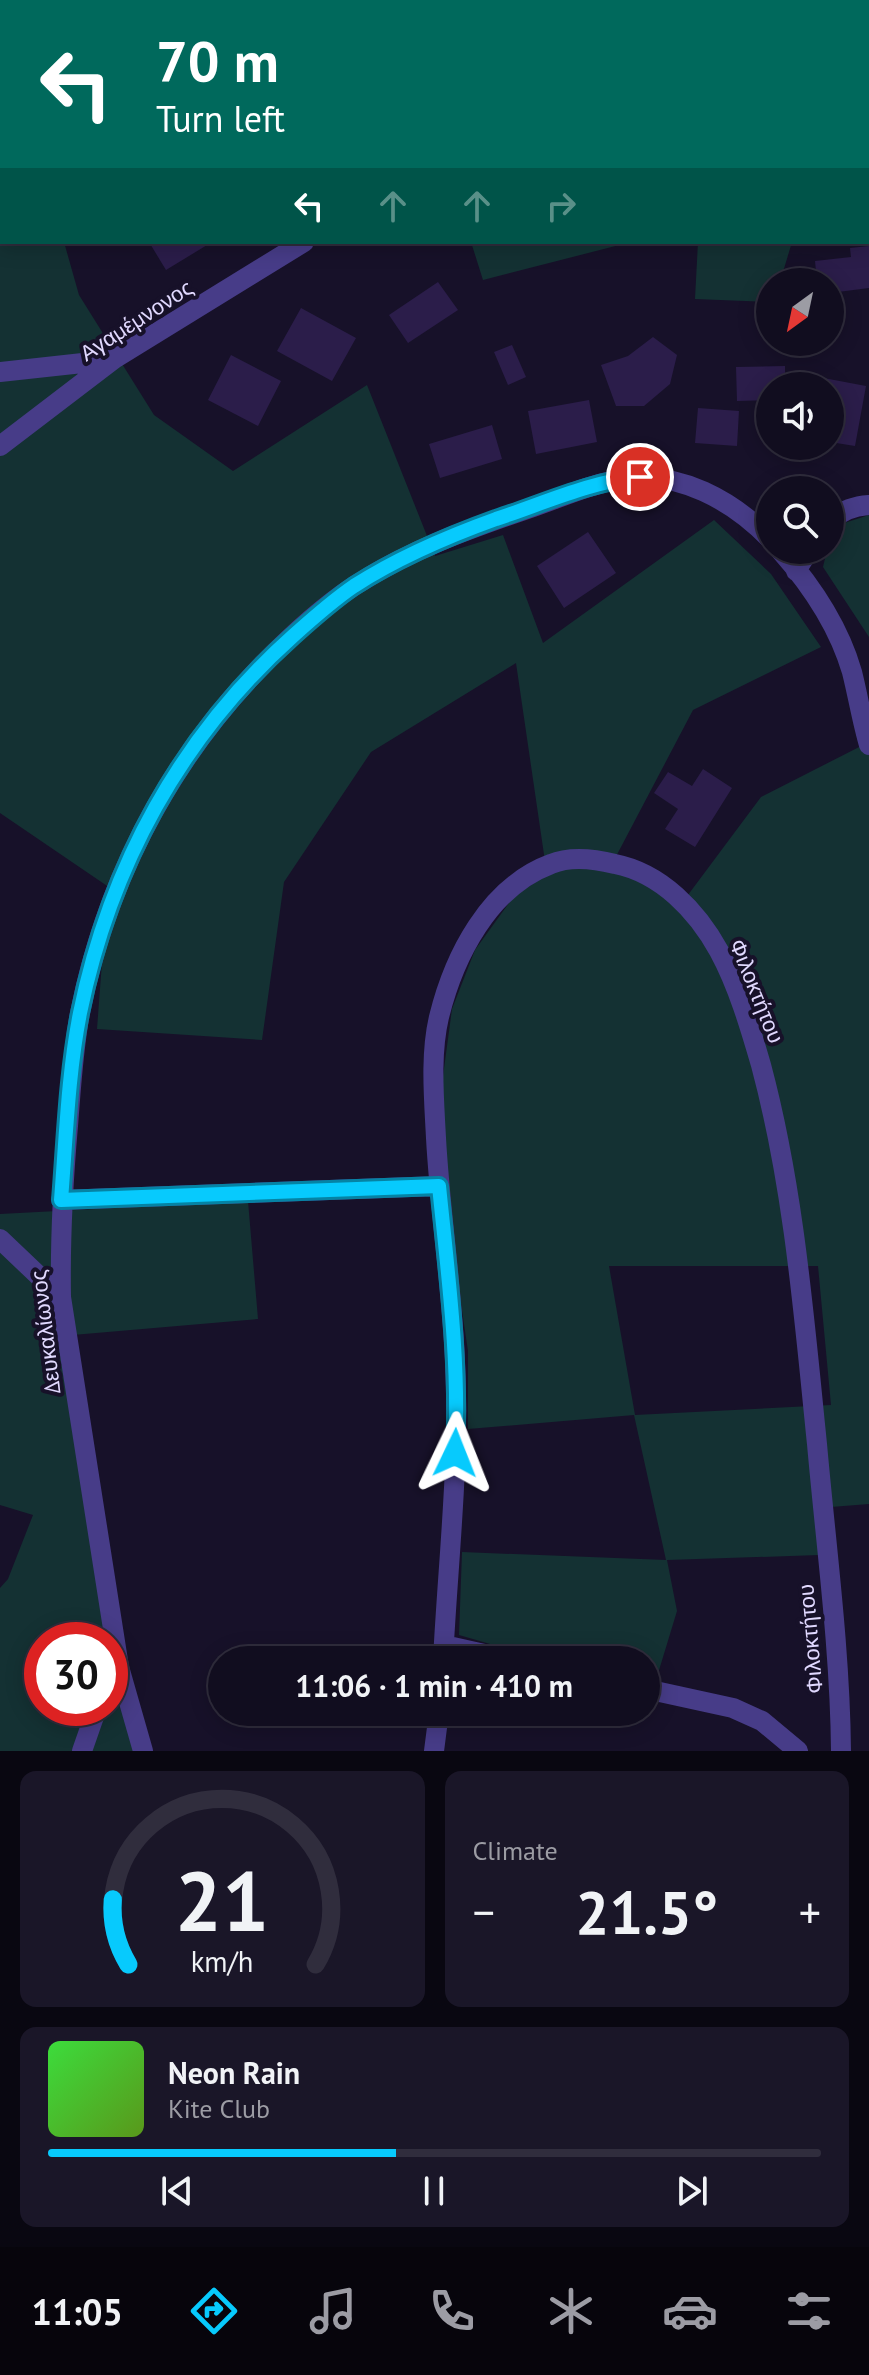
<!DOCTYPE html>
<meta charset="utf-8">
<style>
body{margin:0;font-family:"PT Sans",sans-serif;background:#1a1628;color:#f1f3f6;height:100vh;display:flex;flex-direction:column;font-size:30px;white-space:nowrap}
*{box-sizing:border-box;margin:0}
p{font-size:26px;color:#9c9ca4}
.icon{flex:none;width:44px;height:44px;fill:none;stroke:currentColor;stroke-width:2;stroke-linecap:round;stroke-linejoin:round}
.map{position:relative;height:1751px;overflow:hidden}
.panel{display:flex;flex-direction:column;gap:20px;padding:20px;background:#090711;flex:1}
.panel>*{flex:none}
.banner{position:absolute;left:0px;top:0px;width:870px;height:244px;box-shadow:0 4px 20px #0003,0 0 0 2px #302d3d;background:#00695c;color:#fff;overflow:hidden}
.needle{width:52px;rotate:213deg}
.buttons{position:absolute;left:756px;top:268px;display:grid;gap:16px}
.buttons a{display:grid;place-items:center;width:88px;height:88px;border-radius:50%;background:#110d1f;box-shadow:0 4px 20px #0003,0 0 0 2px #302d3d;font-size:40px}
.speed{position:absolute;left:24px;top:1622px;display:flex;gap:16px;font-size:40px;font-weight:700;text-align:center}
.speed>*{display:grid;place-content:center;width:104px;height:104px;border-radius:50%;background:#110d1f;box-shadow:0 4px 20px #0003,0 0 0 2px #302d3d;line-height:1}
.speed .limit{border:12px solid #d22;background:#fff;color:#111}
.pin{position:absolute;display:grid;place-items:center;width:68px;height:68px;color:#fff;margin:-34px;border:4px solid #fff;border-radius:50%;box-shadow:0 2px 8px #0007}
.me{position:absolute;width:88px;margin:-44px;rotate:2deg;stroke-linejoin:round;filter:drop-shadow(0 0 6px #0008)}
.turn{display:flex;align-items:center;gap:28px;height:168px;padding:0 24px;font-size:36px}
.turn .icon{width:104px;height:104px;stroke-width:2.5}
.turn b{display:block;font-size:56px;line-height:68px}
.lanes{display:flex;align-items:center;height:76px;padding:0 24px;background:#0003;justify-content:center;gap:40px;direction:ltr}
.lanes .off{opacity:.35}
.big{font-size:60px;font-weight:700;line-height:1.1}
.panel .card{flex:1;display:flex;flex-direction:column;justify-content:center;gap:12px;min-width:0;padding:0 28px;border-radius:16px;background:#1a1628}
.panel .dial{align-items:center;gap:0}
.dial svg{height:208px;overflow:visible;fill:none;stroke:#302d3d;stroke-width:7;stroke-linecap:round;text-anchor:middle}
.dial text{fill:#f1f3f6;stroke:none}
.song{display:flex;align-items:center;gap:24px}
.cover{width:96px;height:96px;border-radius:12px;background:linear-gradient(135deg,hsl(120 70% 55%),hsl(90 70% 35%))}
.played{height:8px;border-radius:4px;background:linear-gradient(90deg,#07cafd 45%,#302d3d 45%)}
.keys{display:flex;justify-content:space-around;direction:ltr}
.heat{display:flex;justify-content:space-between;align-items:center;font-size:44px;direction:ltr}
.panel .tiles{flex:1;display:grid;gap:20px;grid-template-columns:1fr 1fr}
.card:last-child{grid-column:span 2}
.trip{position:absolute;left:208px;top:1646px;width:452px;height:80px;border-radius:40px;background:#110d1f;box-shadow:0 4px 20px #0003,0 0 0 2px #302d3d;font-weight:700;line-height:80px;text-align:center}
.menu{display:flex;height:128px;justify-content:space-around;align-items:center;background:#07050c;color:#9c9ca4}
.menu .icon{width:56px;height:56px}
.menu .current{color:#07cafd}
.menu b{font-size:36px;color:#f1f3f6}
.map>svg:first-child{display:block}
.green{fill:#143133;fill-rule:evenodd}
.building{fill:#2b1d4a}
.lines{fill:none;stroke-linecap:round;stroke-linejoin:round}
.minor{stroke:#473c88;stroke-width:20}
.route-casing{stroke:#0583a4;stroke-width:20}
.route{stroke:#07cafd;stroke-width:14}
.labels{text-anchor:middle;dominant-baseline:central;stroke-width:8;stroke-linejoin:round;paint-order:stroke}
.street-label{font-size:22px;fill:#e1d9ff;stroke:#171129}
</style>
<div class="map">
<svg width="869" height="1751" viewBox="0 0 869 1751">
<rect width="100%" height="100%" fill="#171129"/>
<path class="green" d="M0,0H36L35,2H2V242H64L79,295L154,415L233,471L367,385L435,556L503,535L543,643L714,520L771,574L821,647L693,710L611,866L651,886L679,907L761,797L869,742V1504L818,1508L819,1555L667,1560L677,1611L653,1690L646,1688V1660H546L459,1635L462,1552L666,1560L634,1415L468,1429V1351L439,1156L443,1076L452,1009L475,950L514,896L547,875L516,663L371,752L284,882L262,1040L97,1029L102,962L116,892L0,813ZM609,1266H818L831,1405L635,1415Z
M232,0H869V115L868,2H226Z
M471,242H631L483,280Z
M698,242H792L780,282H770V302L695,299Z
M869,515V637L823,567L827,550H830L832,527Z
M248,1201L258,1319L61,1336L109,1640H42V1708H110V1643L136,1751H0V1588L8,1579L33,1515L0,1505V1214Z"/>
<path class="building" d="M149,242H212L166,270Z
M869,246V288L830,293V282H817L815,261L851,257L850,248Z
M438,282L458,310L408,343L389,315Z
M301,308L356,338L332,381L277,351Z
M653,337L677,355L670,384L644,406H616L601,365L628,356Z
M512,345L526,377L508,385L494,352Z
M231,355L281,381L258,426L208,400Z
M785,366V386H770V400L737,401L736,367Z
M813,376L866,386L855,446L830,442V386H811Z
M589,400L597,442L536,454L528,411Z
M698,408L739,411L737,446L695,443Z
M492,425L502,459L440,478L429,444Z
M588,532L616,573L564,608L537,566Z
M703,769L732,788L695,847L665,829L678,809L654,793L668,772L692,786Z"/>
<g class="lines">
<path class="minor" d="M168,2L184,0
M695,2L698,0
M0,4H2
M868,141L869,142
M0,372L110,360
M0,446L114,359L304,242
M830,522C840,511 854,506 869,505
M780,550C811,585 839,627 852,672C858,696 862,721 869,745
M796,571L809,550
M61,1200L439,1186
M0,1239L61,1297
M444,1645L511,1660
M443,1660C448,1561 460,1461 455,1361C452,1287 440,1212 436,1138C434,1098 430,1055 439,1017C454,956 489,887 551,864C570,856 595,859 615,864C661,873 697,911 719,951C738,986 750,1027 761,1065C794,1188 804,1317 817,1444C826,1546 840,1648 841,1751
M646,1689L733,1708L762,1721L798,1751
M82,1751L97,1708
M143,1751L119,1667L61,1297C60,1239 63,1183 68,1126C71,1088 73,1050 80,1013C105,887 163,772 250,678C281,645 316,611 354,586C411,549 469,529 533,507C562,497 593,483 623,479C679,470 733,501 770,539
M434,1751L439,1712"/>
</g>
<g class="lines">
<defs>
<path id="route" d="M455,1453C460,1364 448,1275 439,1186L61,1200C66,1138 68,1074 80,1013C110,866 181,736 293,636C313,618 332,601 354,586C399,557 446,537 496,519C542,504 591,481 640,477"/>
</defs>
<use href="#route" class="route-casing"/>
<use href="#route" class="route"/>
</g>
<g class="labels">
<g class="street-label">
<text transform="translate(136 320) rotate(-33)">Αγαμέμνονος</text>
<text transform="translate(757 991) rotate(68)">Φιλοκτήτου</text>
<text transform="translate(45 1332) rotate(-97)">Δευκαλίωνος</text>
<text transform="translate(810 1639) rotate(-95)">Φιλοκτήτου</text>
</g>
</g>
</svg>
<div class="buttons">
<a><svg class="needle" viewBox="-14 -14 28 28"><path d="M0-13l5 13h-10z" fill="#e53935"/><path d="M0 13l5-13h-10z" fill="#9c9ca4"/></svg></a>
<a><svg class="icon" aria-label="sound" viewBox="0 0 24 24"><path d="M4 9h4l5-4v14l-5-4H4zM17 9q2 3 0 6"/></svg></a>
<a><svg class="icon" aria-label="search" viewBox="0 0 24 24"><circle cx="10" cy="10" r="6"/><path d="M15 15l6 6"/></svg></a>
</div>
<div class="speed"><div class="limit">30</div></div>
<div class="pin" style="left:640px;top:477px;background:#d93025"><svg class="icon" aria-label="arrive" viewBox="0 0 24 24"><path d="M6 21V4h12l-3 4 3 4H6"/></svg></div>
<svg class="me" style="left:455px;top:1453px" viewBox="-20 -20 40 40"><path d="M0-17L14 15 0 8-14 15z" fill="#07cafd" stroke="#fff" stroke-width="4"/></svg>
<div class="trip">11:06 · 1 min · 410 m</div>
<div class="banner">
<div class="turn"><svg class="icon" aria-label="left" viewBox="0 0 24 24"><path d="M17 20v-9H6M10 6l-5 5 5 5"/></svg><div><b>70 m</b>Turn left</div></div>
<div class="lanes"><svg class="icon" aria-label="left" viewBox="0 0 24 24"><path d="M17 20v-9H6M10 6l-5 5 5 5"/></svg><svg class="icon off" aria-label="ahead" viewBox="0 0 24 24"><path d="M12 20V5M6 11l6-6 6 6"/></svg><svg class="icon off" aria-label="ahead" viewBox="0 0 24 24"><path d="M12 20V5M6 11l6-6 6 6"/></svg><svg class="icon off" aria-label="right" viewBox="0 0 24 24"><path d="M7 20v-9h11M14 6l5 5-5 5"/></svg></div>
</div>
</div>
<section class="panel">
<div class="tiles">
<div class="card dial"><svg viewBox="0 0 100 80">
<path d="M14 69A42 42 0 1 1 86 69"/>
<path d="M14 69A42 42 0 0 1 8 44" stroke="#07cafd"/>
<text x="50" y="56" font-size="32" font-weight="700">21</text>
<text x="50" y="72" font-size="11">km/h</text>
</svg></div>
<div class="card"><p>Climate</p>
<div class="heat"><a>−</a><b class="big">21.5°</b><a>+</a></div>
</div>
<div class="card">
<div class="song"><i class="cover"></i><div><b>Neon Rain</b><p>Kite Club</p></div></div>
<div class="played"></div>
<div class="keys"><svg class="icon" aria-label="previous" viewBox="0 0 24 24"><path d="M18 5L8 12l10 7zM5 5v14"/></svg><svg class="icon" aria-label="pause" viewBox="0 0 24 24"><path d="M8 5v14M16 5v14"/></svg><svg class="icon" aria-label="next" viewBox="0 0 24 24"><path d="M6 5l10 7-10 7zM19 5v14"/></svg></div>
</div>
</div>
</section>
<nav class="menu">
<b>11:05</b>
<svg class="icon current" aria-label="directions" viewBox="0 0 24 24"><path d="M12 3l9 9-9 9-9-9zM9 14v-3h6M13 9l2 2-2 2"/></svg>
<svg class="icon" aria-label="music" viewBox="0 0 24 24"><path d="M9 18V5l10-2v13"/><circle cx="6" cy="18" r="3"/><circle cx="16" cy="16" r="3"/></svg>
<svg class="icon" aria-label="phone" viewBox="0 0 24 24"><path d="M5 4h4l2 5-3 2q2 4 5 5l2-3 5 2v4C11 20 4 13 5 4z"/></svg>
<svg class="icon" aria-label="climate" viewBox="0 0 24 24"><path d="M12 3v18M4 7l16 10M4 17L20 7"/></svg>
<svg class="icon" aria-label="car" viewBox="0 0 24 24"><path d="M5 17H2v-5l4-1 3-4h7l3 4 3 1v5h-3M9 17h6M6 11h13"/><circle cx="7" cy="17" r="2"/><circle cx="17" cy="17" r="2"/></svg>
<svg class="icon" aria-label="filters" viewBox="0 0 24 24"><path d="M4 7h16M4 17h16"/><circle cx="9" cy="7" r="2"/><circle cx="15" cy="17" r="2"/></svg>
</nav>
